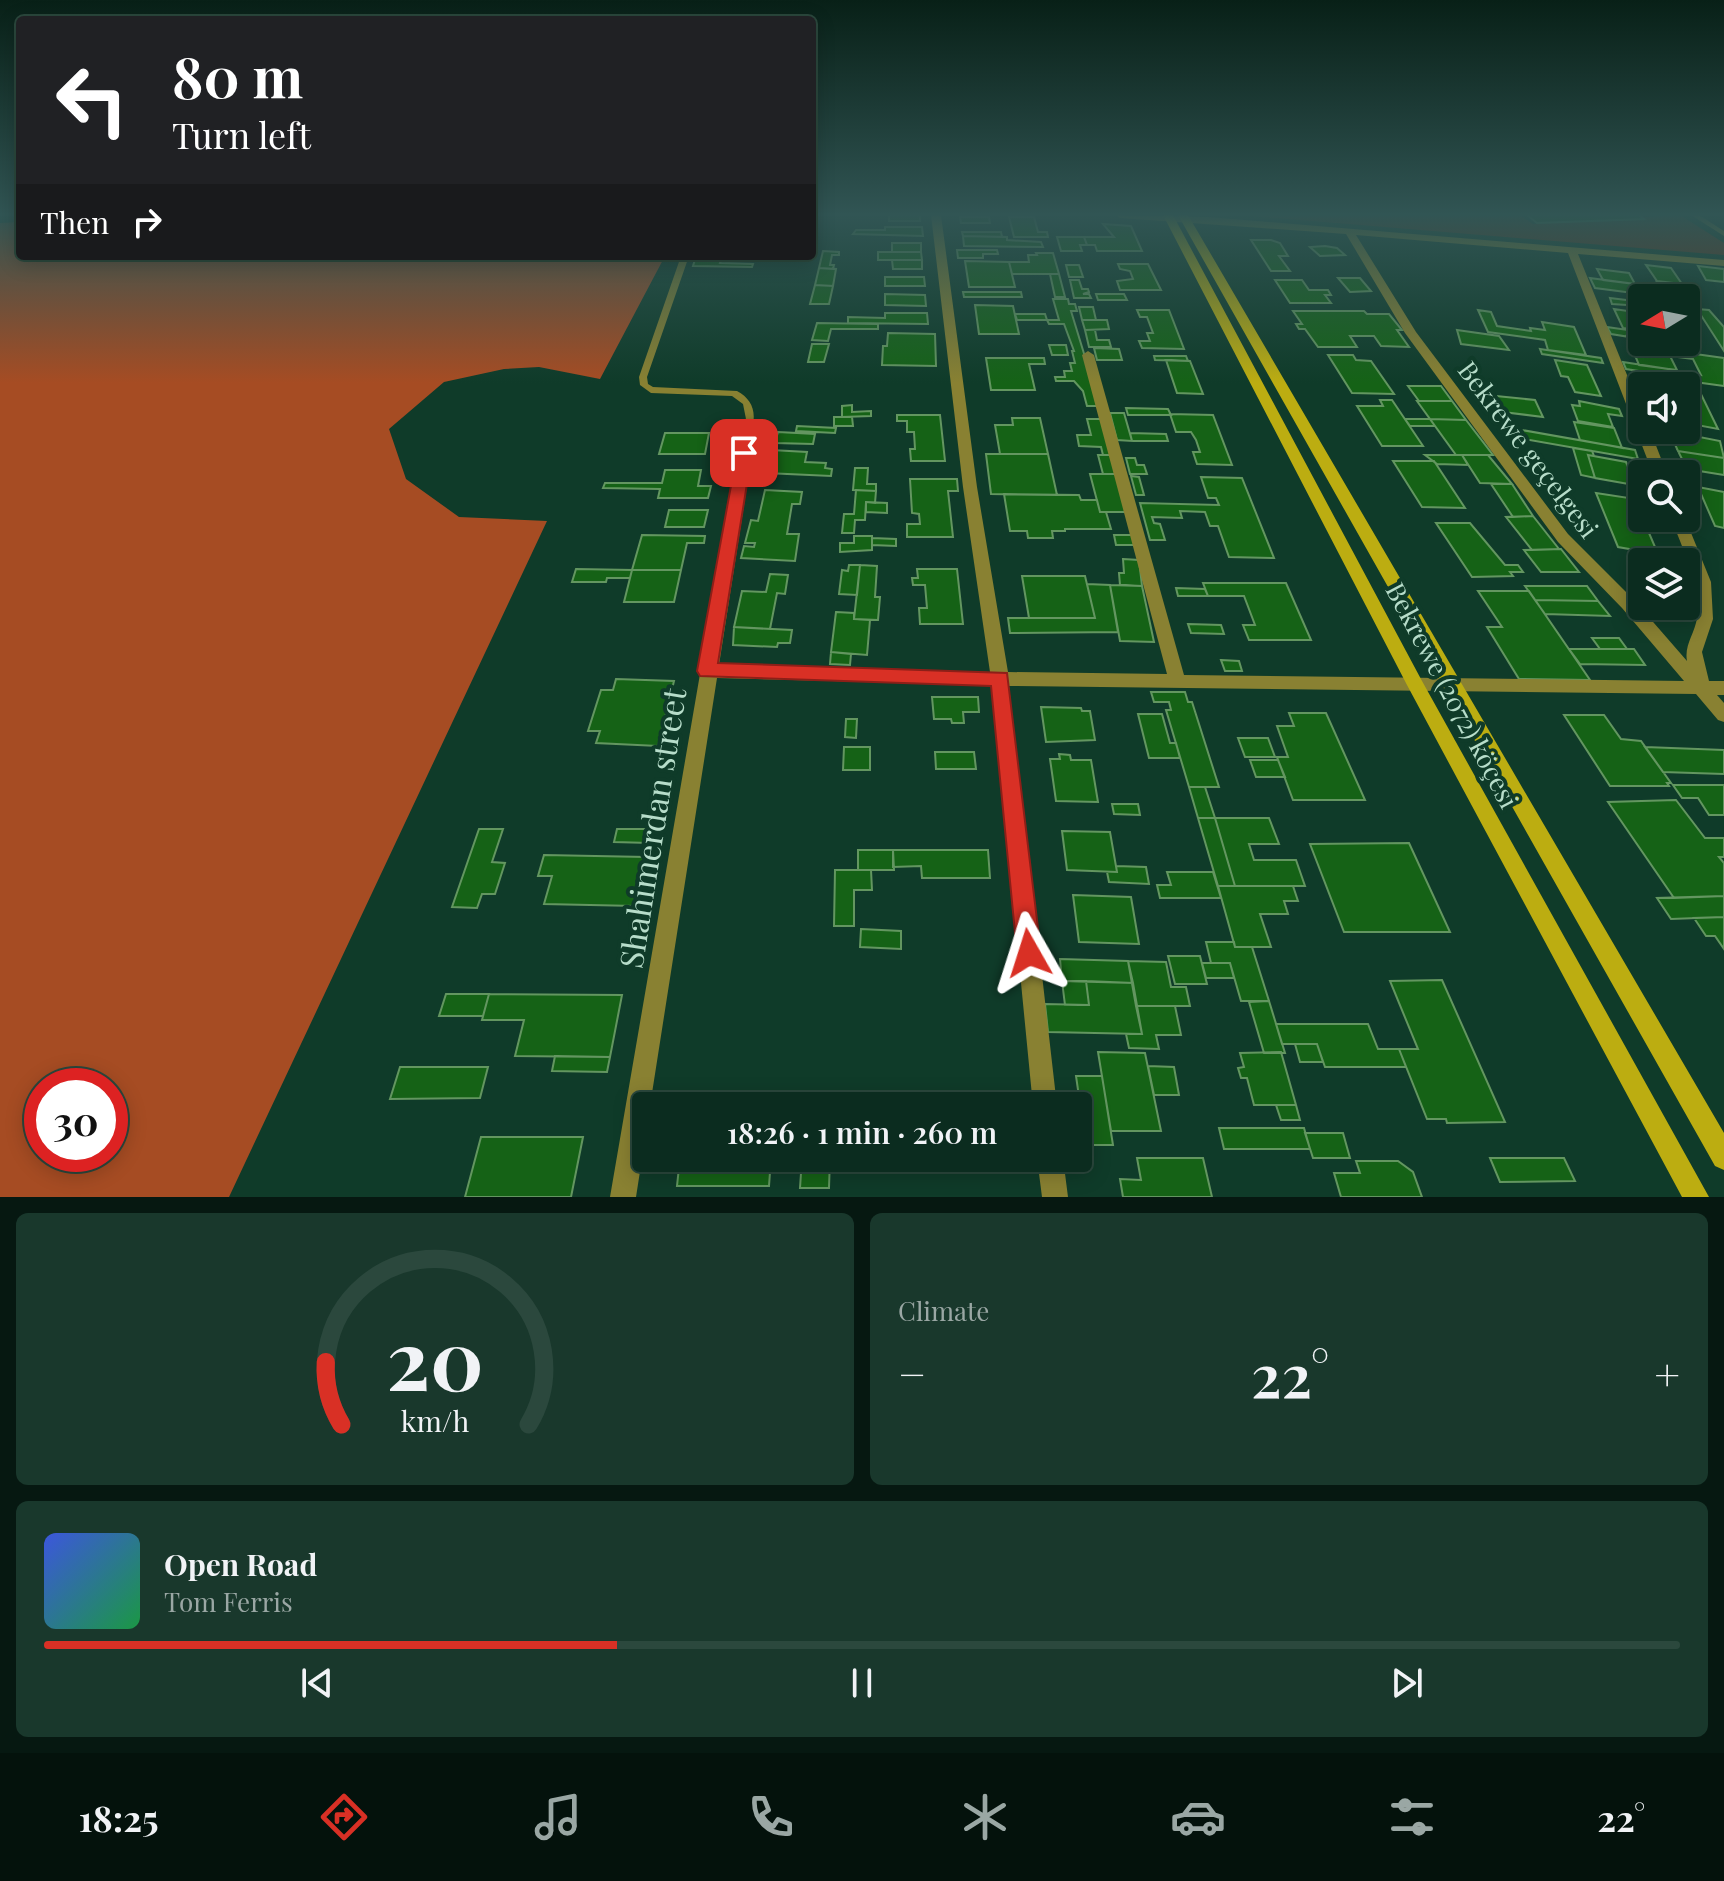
<!DOCTYPE html>
<meta charset="utf-8">
<style>
body{margin:0;font-family:"Playfair Display",serif;background:#19382c;color:#f1f3f6;height:100vh;display:flex;flex-direction:column;font-size:30px;white-space:nowrap}
*{box-sizing:border-box;margin:0}
p{font-size:26px;color:#9aa7a4}
.icon{flex:none;width:44px;height:44px;fill:none;stroke:currentColor;stroke-width:2;stroke-linecap:round;stroke-linejoin:round}
.map{position:relative;height:1197px;overflow:hidden}
.side{display:flex;flex-direction:column;gap:16px;padding:16px;background:#061811;flex:1}
.side>*{flex:none}
.top-card{position:absolute;left:16px;top:16px;width:800px;height:244px;border-radius:8px;box-shadow:0 4px 20px #0003,0 0 0 2px #2b483d;background:#202124;color:#fff;overflow:hidden}
.needle{width:52px;rotate:260deg}
.controls{position:absolute;left:1628px;top:284px;display:grid;gap:16px}
.controls a{display:grid;place-items:center;width:72px;height:72px;border-radius:8px;background:#0b2c1f;box-shadow:0 4px 20px #0003,0 0 0 2px #2b483d;font-size:40px}
.speed{position:absolute;left:24px;top:1068px;display:flex;gap:16px;font-size:40px;font-weight:700;text-align:center}
.speed>*{display:grid;place-content:center;width:104px;height:104px;border-radius:50%;background:#0b2c1f;box-shadow:0 4px 20px #0003,0 0 0 2px #2b483d;line-height:1}
.speed .limit{border:12px solid #d22;background:#fff;color:#111}
.pin{position:absolute;display:grid;place-items:center;width:68px;height:68px;color:#fff;margin:-34px;border-radius:16px;box-shadow:0 4px 12px #0006}
.me{position:absolute;width:88px;margin:-44px;rotate:354deg;stroke-linejoin:round;filter:drop-shadow(0 0 6px #0008)}
.turn{display:flex;align-items:center;gap:28px;height:168px;padding:0 24px;font-size:36px}
.turn .icon{width:104px;height:104px;stroke-width:2.5}
.turn b{display:block;font-size:56px;line-height:68px}
.then{display:flex;align-items:center;height:76px;padding:0 24px;background:#0003;gap:16px;font-size:30px}
.big{font-size:60px;font-weight:600;line-height:1.1}
.side .widget{flex:1;display:flex;flex-direction:column;justify-content:center;gap:12px;min-width:0;padding:0 28px;border-radius:12px;background:#19382c}
.side .dial{align-items:center;gap:0}
.dial svg{height:208px;overflow:visible;fill:none;stroke:#2b483d;stroke-width:7;stroke-linecap:round;text-anchor:middle}
.dial text{fill:#f1f3f6;stroke:none}
.song{display:flex;align-items:center;gap:24px}
.cover{width:96px;height:96px;border-radius:12px;background:linear-gradient(135deg,hsl(230 70% 55%),hsl(140 70% 35%))}
.played{height:8px;border-radius:4px;background:linear-gradient(90deg,#d93025 35%,#2b483d 35%)}
.keys{display:flex;justify-content:space-around;direction:ltr}
.heat{display:flex;justify-content:space-between;align-items:center;font-size:44px;direction:ltr}
.side .tiles{flex:1;display:grid;gap:16px;grid-template-columns:1fr 1fr}
.widget:last-child{grid-column:span 2}
.trip{position:absolute;left:632px;top:1092px;width:460px;height:80px;border-radius:8px;background:#0b2c1f;box-shadow:0 4px 20px #0003,0 0 0 2px #2b483d;font-weight:600;line-height:80px;text-align:center}
.dock{display:flex;height:128px;justify-content:space-around;align-items:center;background:#04120c;color:#9aa7a4}
.dock .icon{width:56px;height:56px}
.dock .current{color:#d93025}
.dock b{font-size:36px;color:#f1f3f6}
.map>svg:first-child{display:block}
.green{fill:#673018}
.forest{fill:#a64c23;fill-rule:evenodd}
.building{fill:#156216;stroke:#639660;stroke-width:2}
.lines{fill:none;stroke-linecap:round;stroke-linejoin:round}
.service{fill:#898132;fill-rule:evenodd}
.minor{fill:#898132;fill-rule:evenodd}
.secondary{fill:#bcad11;fill-rule:evenodd}
.route{fill:#d93025;stroke:#8d1f18;stroke-width:2}
.labels{text-anchor:middle;dominant-baseline:central;stroke-width:8;stroke-linejoin:round;paint-order:stroke}
.street-label{font-size:26px;fill:#b7ddca;stroke:#0f3b29}
.near-street-label{font-size:32px;fill:#b7ddca;stroke:#0f3b29}
</style>
<div class="map">
<svg width="1724" height="1197" viewBox="0 0 1724 1197">
<rect width="100%" height="100%" fill="#0f3b29"/>
<path class="green" d="M1239,215H1520L1533,224L1680,215L1724,243V255Z"/>
<path class="forest" d="M20,222V256H665L600,379L539,367L504,369L444,382L389,429L406,479L459,517L547,521L229,1197H0V223ZM42,1086H110V1154H42Z"/>
<path class="building" d="M889,215H920V221H889Z
M1527,215H1639L1644,219L1537,223Z
M960,217H989L990,223H961Z
M1009,217H1034L1038,232H1047L1048,237H1014Z
M1103,224L1131,226L1142,251H1097L1095,245H1087L1084,237H1114Z
M885,227H922L923,236L853,234L856,230H885Z
M962,232H1001L1002,237L963,236Z
M963,236L1007,237V240L1041,242L1043,247L964,246Z
M1057,237H1084L1087,245H1080L1082,251H1061Z
M1251,240H1271L1280,243L1288,256H1279L1290,271H1271Z
M892,243H921V252H892Z
M1325,246L1337,248L1345,255L1320,256L1310,247Z
M957,250H997L998,254H983V258H958Z
M823,251L839,252V255H832L830,265H834L833,269L819,268Z
M878,252H921L922,260H878Z
M1036,253H1053L1059,274H1012L1009,262H1029L1028,255H1037Z
M696,256H723L720,263L753,264L752,267L693,266Z
M892,260H922V269H893Z
M965,261L1009,262L1015,287H969Z
M1118,264H1148L1161,290H1120L1117,281L1133,279L1130,271L1120,269Z
M1066,265H1079L1083,277H1069Z
M1646,265L1671,268L1682,284L1657,281Z
M1698,266L1724,269V282L1706,280Z
M819,268L836,269L833,286L815,285Z
M1597,269L1629,273L1635,284L1603,280Z
M1050,274H1059L1065,297H1055Z
M885,277H924L925,286H885Z
M1338,278H1360L1371,291L1350,292Z
M1590,278L1635,284L1641,294L1595,288Z
M1070,280H1079L1082,289H1088L1089,292L1083,294H1089L1091,298H1074Z
M1275,280H1302L1309,290H1328L1331,295H1325L1331,303H1290Z
M1657,282L1685,285L1698,302L1668,298Z
M815,285L833,286L829,304H810Z
M963,292H1021L1022,297H964Z
M885,294L925,295L926,306L885,305Z
M1096,294H1124L1127,300H1098Z
M1610,298L1642,302V306L1612,304Z
M1053,299H1068L1069,304H1075L1077,311H1071L1100,406H1087L1083,391L1074,381H1056L1055,377H1065L1064,371H1072L1070,363H1075L1072,351H1074L1064,324H1049L1047,320H1059Z
M975,305L1013,306L1019,334H979Z
M1079,307H1093L1096,320H1082Z
M1614,309L1642,313V331L1623,328Z
M1697,309L1709,310L1724,327V351Z
M1137,310H1169L1184,349L1142,348L1139,341H1150L1147,333H1153L1147,317H1140Z
M1478,310L1491,312L1497,326L1531,331L1530,328L1545,330L1542,322L1574,327L1586,355L1548,350L1545,340L1488,332Z
M1293,311H1364L1367,314H1389L1402,330H1397L1409,347L1381,346L1374,336H1350L1357,347H1318L1305,329H1299L1296,324H1302Z
M885,313H927L928,324L848,323V317L885,318Z
M1015,314H1045L1047,320H1017Z
M1082,320H1107L1109,329L1085,330Z
M817,323L878,324V329H831L828,341L812,340Z
M1607,327L1642,332V339L1611,334Z
M1085,330H1095L1097,340H1109L1111,347H1089Z
M1457,330L1499,336L1509,350L1461,344Z
M888,333L935,334L936,366L882,365L883,346H887Z
M1627,336L1642,339V342H1663L1667,350L1724,358V386L1695,382L1691,374L1701,375L1693,359L1670,356L1677,370L1639,365Z
M812,344H829L824,362H808Z
M1049,345H1066L1068,355H1052Z
M1094,348L1119,349L1122,360H1097Z
M1540,349L1601,358L1603,363L1542,354Z
M1328,355H1353L1356,360L1371,361L1394,394L1352,393Z
M1154,356H1186L1188,361L1155,360Z
M986,358H1044L1045,364H1029L1035,390H991Z
M1166,360L1190,361L1203,394L1177,393Z
M1555,360L1587,365L1601,396L1575,392L1568,377L1561,376Z
M1623,362L1668,369L1671,376L1626,369Z
M1643,375L1696,384L1718,429L1686,423V386H1648Z
M1408,386H1441L1452,401H1419Z
M1496,396L1535,400L1543,417L1503,412Z
M1380,400H1392L1423,446H1382L1357,406H1383Z
M1417,401H1452L1466,420L1430,419Z
M1579,401L1619,409L1622,416L1608,414L1613,427L1578,421L1572,405L1580,406Z
M852,405V412L871,411V416L842,417V406Z
M1126,408L1168,409L1171,415H1128Z
M1110,413H1124L1132,441L1117,440Z
M1170,414L1213,415L1232,465L1197,464L1193,452H1200L1196,440L1191,432H1176Z
M897,415H940L945,461H911L910,449H915L914,432H907V421H897Z
M834,417H852L853,426H834Z
M1012,418H1040L1048,454H1000L995,425H1013Z
M1087,419H1104L1112,455H1103L1101,447L1079,446L1077,435H1091Z
M1405,419H1430L1435,426H1410Z
M1430,419L1466,420L1493,455H1456Z
M1574,422L1614,428L1622,448L1580,440Z
M797,426L836,428L835,433L796,431Z
M1505,427L1635,450L1638,459L1507,436Z
M1669,431L1720,441L1724,458L1678,451Z
M778,432L815,434L813,444L775,443Z
M665,433H709L705,454H659Z
M1130,433L1166,434L1168,441H1132Z
M1573,448L1592,451L1594,456L1588,455L1595,478L1581,475Z
M771,450L807,452L805,462L826,463L825,468L832,469L831,476L766,473Z
M1678,451L1724,458V475L1687,469Z
M986,454H1048L1057,495L991,494Z
M1098,455H1112L1118,474H1103Z
M1425,455H1462L1468,465L1437,464Z
M1462,455H1488L1512,484L1480,483Z
M1588,455L1626,462L1634,485L1595,478Z
M1126,458H1135L1137,465H1144L1147,474H1130Z
M1393,461H1434L1465,508L1422,507Z
M855,468H868L867,484H876V491L853,490Z
M665,470H701L698,486H711L708,498H658L660,489L603,488L605,483H662Z
M1090,474H1118L1129,512H1100Z
M1131,476L1139,477L1144,495H1136Z
M1201,477L1242,478L1274,558L1229,557L1218,526H1210L1205,512L1180,511L1182,518L1152,517L1154,523L1160,524L1165,540H1150L1140,503L1219,505L1216,498H1208Z
M910,479H957L958,491H948L953,537H907V524H920L919,514L912,513Z
M1491,484H1512L1533,516L1513,517Z
M1698,487L1724,492V528L1715,526Z
M765,490L802,492L800,504H792L787,534H799L795,561L741,558L744,546L754,547L755,543H745L751,520L758,521Z
M856,490L876,491L875,503L866,502L865,520H855L854,533H842L844,514H854Z
M1596,493L1642,500V518H1657L1662,529L1646,526L1658,554L1618,547Z
M1004,494L1079,495L1081,500H1097L1100,512H1106L1111,529H1065V531H1052L1053,538H1028L1027,531H1010Z
M866,502L887,503V513L866,512Z
M669,510H708L704,527H665Z
M1533,516L1559,549L1532,550L1506,517Z
M1436,523H1470L1505,565H1518L1523,572H1510L1513,576L1472,577Z
M642,535L705,536L704,543H687L681,570H632Z
M1114,535H1134L1137,545H1116Z
M854,536H872V550L840,552V543H854Z
M872,538L896,539V546L872,545Z
M1561,549L1579,572H1541L1524,550Z
M1123,559L1139,560L1142,586L1120,585L1119,573H1124Z
M849,565H860L857,595L839,594L842,570L848,571Z
M860,565L877,566L875,597H880L878,620L854,619Z
M576,569L632,570L630,578H607L606,582H572Z
M917,569H957L963,624H920L919,608H927L925,585H913L912,578H918Z
M632,570H681L674,602H624Z
M770,574L788,575L785,594L777,593L770,629L734,627L742,591L766,592Z
M1022,576H1085L1095,618H1029Z
M1203,583H1286L1311,640H1249L1243,625H1255L1244,596H1208Z
M1087,584L1110,585L1118,632L1010,633L1008,618H1095Z
M1110,585L1142,586L1154,642L1120,641Z
M1525,586H1587L1598,601L1535,600Z
M1176,588L1205,589L1208,596H1178Z
M1478,591H1529L1590,680L1519,679L1487,627H1502Z
M1535,600L1598,601L1610,616L1545,614Z
M836,612L854,613V619L870,620L867,655L831,652Z
M1188,624L1221,625L1224,634L1191,633Z
M734,627L792,630L790,643H778L777,647L733,645Z
M1592,638H1619L1627,649H1600Z
M1569,649H1634L1645,665L1580,664Z
M831,652L851,654L850,665L830,664Z
M1221,660L1239,661L1242,671H1225Z
M616,679L674,681L658,746L596,743L600,731H588L601,690H613Z
M1151,692H1185L1188,702H1192L1219,787H1189L1166,710H1171L1169,702H1154Z
M932,697H978L979,712H963L964,723H952L951,719H934Z
M1041,707L1081,708L1082,711H1090L1095,740L1046,742Z
M1289,713H1326L1365,800H1293L1277,757H1288L1277,726H1294Z
M1138,714H1162L1170,743H1176L1180,758H1149Z
M1564,715H1604L1621,739L1641,741L1671,783H1667L1669,786H1610Z
M846,719H857L856,738L845,737Z
M1238,738H1268L1275,757H1245Z
M844,747H870V770H843Z
M1645,747L1724,750V774L1663,772Z
M935,752H974L976,769H936Z
M1059,754L1070,755L1071,760H1091L1098,802L1056,801L1050,759H1060Z
M1250,760H1278L1285,777H1256Z
M1673,785H1724V815H1709L1698,798H1682Z
M1189,787H1205L1215,818H1198Z
M1676,800L1705,838H1724V857H1719L1724,863V896L1674,898L1608,802Z
M1112,804H1138L1140,815L1114,814Z
M1198,818H1215L1235,886H1218Z
M1215,818H1269L1279,844H1249L1254,860H1296L1305,886H1235Z
M479,829H503L492,862L505,863L495,894H482L477,908L452,907Z
M617,829H653L650,843L614,842Z
M1062,831L1110,832L1117,872L1067,870Z
M1409,843L1450,932H1344L1310,844Z
M858,850H893L894,870H858Z
M893,850H988L990,878H922L921,866L893,867Z
M544,855L646,857L636,906L544,904L552,876H538Z
M1116,866L1146,867L1149,884L1109,882L1107,872H1117Z
M835,870H871L872,890H854V926H834Z
M1167,872H1213L1221,898H1160L1157,885H1171Z
M1218,886H1293L1298,901H1284L1288,914H1260L1271,947H1235Z
M1073,895L1131,897L1139,944L1079,942Z
M1724,896V917L1671,919L1657,898Z
M1724,917V949L1715,936H1706L1694,918Z
M861,929L901,931V949L860,947Z
M1206,942H1234L1235,947H1252L1269,1001H1241L1230,963H1211Z
M1168,956H1200L1207,984H1175Z
M1060,959L1128,961L1133,983L1062,981Z
M1128,961L1166,962L1171,987H1186L1190,1006H1136Z
M1202,963H1230L1234,978H1206Z
M1442,980L1505,1122L1447,1123L1446,1119H1427L1399,1049H1418L1390,981Z
M1062,981H1086L1089,1005H1065Z
M1086,981L1133,983L1142,1034L1048,1032L1045,1004L1089,1005Z
M446,994H489L483,1016H439Z
M489,994L622,995L610,1057L515,1056L524,1020H482Z
M1269,1001L1285,1053H1264L1249,1002Z
M1136,1006H1175L1181,1035H1156L1159,1049L1129,1048L1126,1034H1142Z
M1276,1024H1368L1378,1049H1399L1406,1067H1325L1317,1044H1282Z
M1295,1044H1317L1323,1062H1300Z
M1098,1052L1145,1053L1161,1131H1111Z
M1281,1052L1296,1105H1254L1247,1078H1241L1238,1068L1244,1067L1240,1053Z
M555,1056L610,1057L607,1072L552,1071Z
M1148,1066L1174,1067L1179,1095H1154Z
M400,1067H488L480,1098L390,1099Z
M1076,1076H1102L1113,1145H1086Z
M1276,1105H1296L1300,1120H1281Z
M1219,1128H1304L1310,1149H1224Z
M1305,1133H1343L1350,1158H1313Z
M481,1137H583L571,1197H465Z
M680,1158H771L769,1186H677Z
M802,1158H830L829,1188H800Z
M1137,1158H1203L1212,1197H1123L1120,1179L1141,1180Z
M1490,1158H1564L1575,1181L1500,1182Z
M1356,1161H1398L1413,1172L1422,1197H1341L1334,1173H1360Z"/>
<g class="lines">
<path class="service" d="M1691,215H1699L1724,231V236Z
M681,256H689L647,377L648,384L653,387L737,391C750,398 756,409 753,424H747L743,404L732,396L651,393L640,385L639,377Z"/>
<path class="minor" d="M931,215H941L977,487L1008,672L1167,674L1082,355L1088,351L1094,355L1184,675L1684,681L1622,608L1558,542L1405,333L1346,234L1120,218L1116,215L1209,217L1724,260V266L1578,254L1642,412V430H1650L1667,474H1653L1568,253L1356,235L1416,332L1568,534L1634,600L1687,661C1684,645 1695,633 1697,618C1700,583 1683,550 1671,518H1685L1711,582L1713,619L1702,652L1709,681H1724V695H1717L1724,703V722L1718,720L1696,694L1009,686L1057,1106H1033L992,685L717,678L650,1106H646V1133L636,1197H610L700,674L698,671L701,666L745,419L750,418L757,422L719,665L990,672L963,487Z
M1037,1158H1063L1068,1197H1042Z"/>
<path class="secondary" d="M1163,215H1173L1422,681L1709,1197H1682L1407,685Z
M1178,215H1188L1724,1133V1170L1715,1166Z"/>
</g>
<linearGradient id="sky" x2="0" y2="1"><stop stop-color="#082017"/><stop offset="0.56" stop-color="#315554"/><stop offset="1" stop-color="#315554" stop-opacity="0"/></linearGradient>
<rect width="1724" height="383" fill="url(#sky)"/>
<path class="route" d="M744,449L752,453L718,663L1007,673L1041,953L1038,962L1029,965L1020,962L1017,953L991,686L700,676L697,671L737,453Z"/>
<g class="labels">
<g class="street-label">
<text transform="translate(1529 449) rotate(53)">Bekrewe geçelgesi</text>
<text transform="translate(1453 695) rotate(62)">Bekrewe (2072) köçesi</text>
</g>
<g class="near-street-label">
<text transform="translate(651 828) rotate(-81)">Shahimerdan street</text>
</g>
</g>
</svg>
<div class="controls">
<a><svg class="needle" viewBox="-14 -14 28 28"><path d="M0-13l5 13h-10z" fill="#e53935"/><path d="M0 13l5-13h-10z" fill="#9aa7a4"/></svg></a>
<a><svg class="icon" aria-label="sound" viewBox="0 0 24 24"><path d="M4 9h4l5-4v14l-5-4H4zM17 9q2 3 0 6"/></svg></a>
<a><svg class="icon" aria-label="search" viewBox="0 0 24 24"><circle cx="10" cy="10" r="6"/><path d="M15 15l6 6"/></svg></a>
<a><svg class="icon" aria-label="layers" viewBox="0 0 24 24"><path d="M12 4l9 5-9 5-9-5zM3 14l9 5 9-5"/></svg></a>
</div>
<div class="speed"><div class="limit">30</div></div>
<div class="pin" style="left:744px;top:453px;background:#d93025"><svg class="icon" aria-label="arrive" viewBox="0 0 24 24"><path d="M6 21V4h12l-3 4 3 4H6"/></svg></div>
<svg class="me" style="left:1029px;top:953px" viewBox="-20 -20 40 40"><path d="M0-17L14 15 0 8-14 15z" fill="#d93025" stroke="#fff" stroke-width="4"/></svg>
<div class="trip">18:26 · 1 min · 260 m</div>
<div class="top-card">
<div class="turn"><svg class="icon" aria-label="left" viewBox="0 0 24 24"><path d="M17 20v-9H6M10 6l-5 5 5 5"/></svg><div><b>80 m</b>Turn left</div></div>
<div class="then">Then<svg class="icon" aria-label="right" viewBox="0 0 24 24"><path d="M7 20v-9h11M14 6l5 5-5 5"/></svg></div>
</div>
</div>
<section class="side">
<div class="tiles">
<div class="widget dial"><svg viewBox="0 0 100 80">
<path d="M14 69A42 42 0 1 1 86 69"/>
<path d="M14 69A42 42 0 0 1 8 45" stroke="#d93025"/>
<text x="50" y="56" font-size="32" font-weight="700">20</text>
<text x="50" y="72" font-size="11">km/h</text>
</svg></div>
<div class="widget"><p>Climate</p>
<div class="heat"><a>−</a><b class="big">22°</b><a>+</a></div>
</div>
<div class="widget">
<div class="song"><i class="cover"></i><div><b>Open Road</b><p>Tom Ferris</p></div></div>
<div class="played"></div>
<div class="keys"><svg class="icon" aria-label="previous" viewBox="0 0 24 24"><path d="M18 5L8 12l10 7zM5 5v14"/></svg><svg class="icon" aria-label="pause" viewBox="0 0 24 24"><path d="M8 5v14M16 5v14"/></svg><svg class="icon" aria-label="next" viewBox="0 0 24 24"><path d="M6 5l10 7-10 7zM19 5v14"/></svg></div>
</div>
</div>
</section>
<nav class="dock">
<b>18:25</b>
<svg class="icon current" aria-label="directions" viewBox="0 0 24 24"><path d="M12 3l9 9-9 9-9-9zM9 14v-3h6M13 9l2 2-2 2"/></svg>
<svg class="icon" aria-label="music" viewBox="0 0 24 24"><path d="M9 18V5l10-2v13"/><circle cx="6" cy="18" r="3"/><circle cx="16" cy="16" r="3"/></svg>
<svg class="icon" aria-label="phone" viewBox="0 0 24 24"><path d="M5 4h4l2 5-3 2q2 4 5 5l2-3 5 2v4C11 20 4 13 5 4z"/></svg>
<svg class="icon" aria-label="climate" viewBox="0 0 24 24"><path d="M12 3v18M4 7l16 10M4 17L20 7"/></svg>
<svg class="icon" aria-label="car" viewBox="0 0 24 24"><path d="M5 17H2v-5l4-1 3-4h7l3 4 3 1v5h-3M9 17h6M6 11h13"/><circle cx="7" cy="17" r="2"/><circle cx="17" cy="17" r="2"/></svg>
<svg class="icon" aria-label="filters" viewBox="0 0 24 24"><path d="M4 7h16M4 17h16"/><circle cx="9" cy="7" r="2"/><circle cx="15" cy="17" r="2"/></svg>
<b>22°</b>
</nav>
